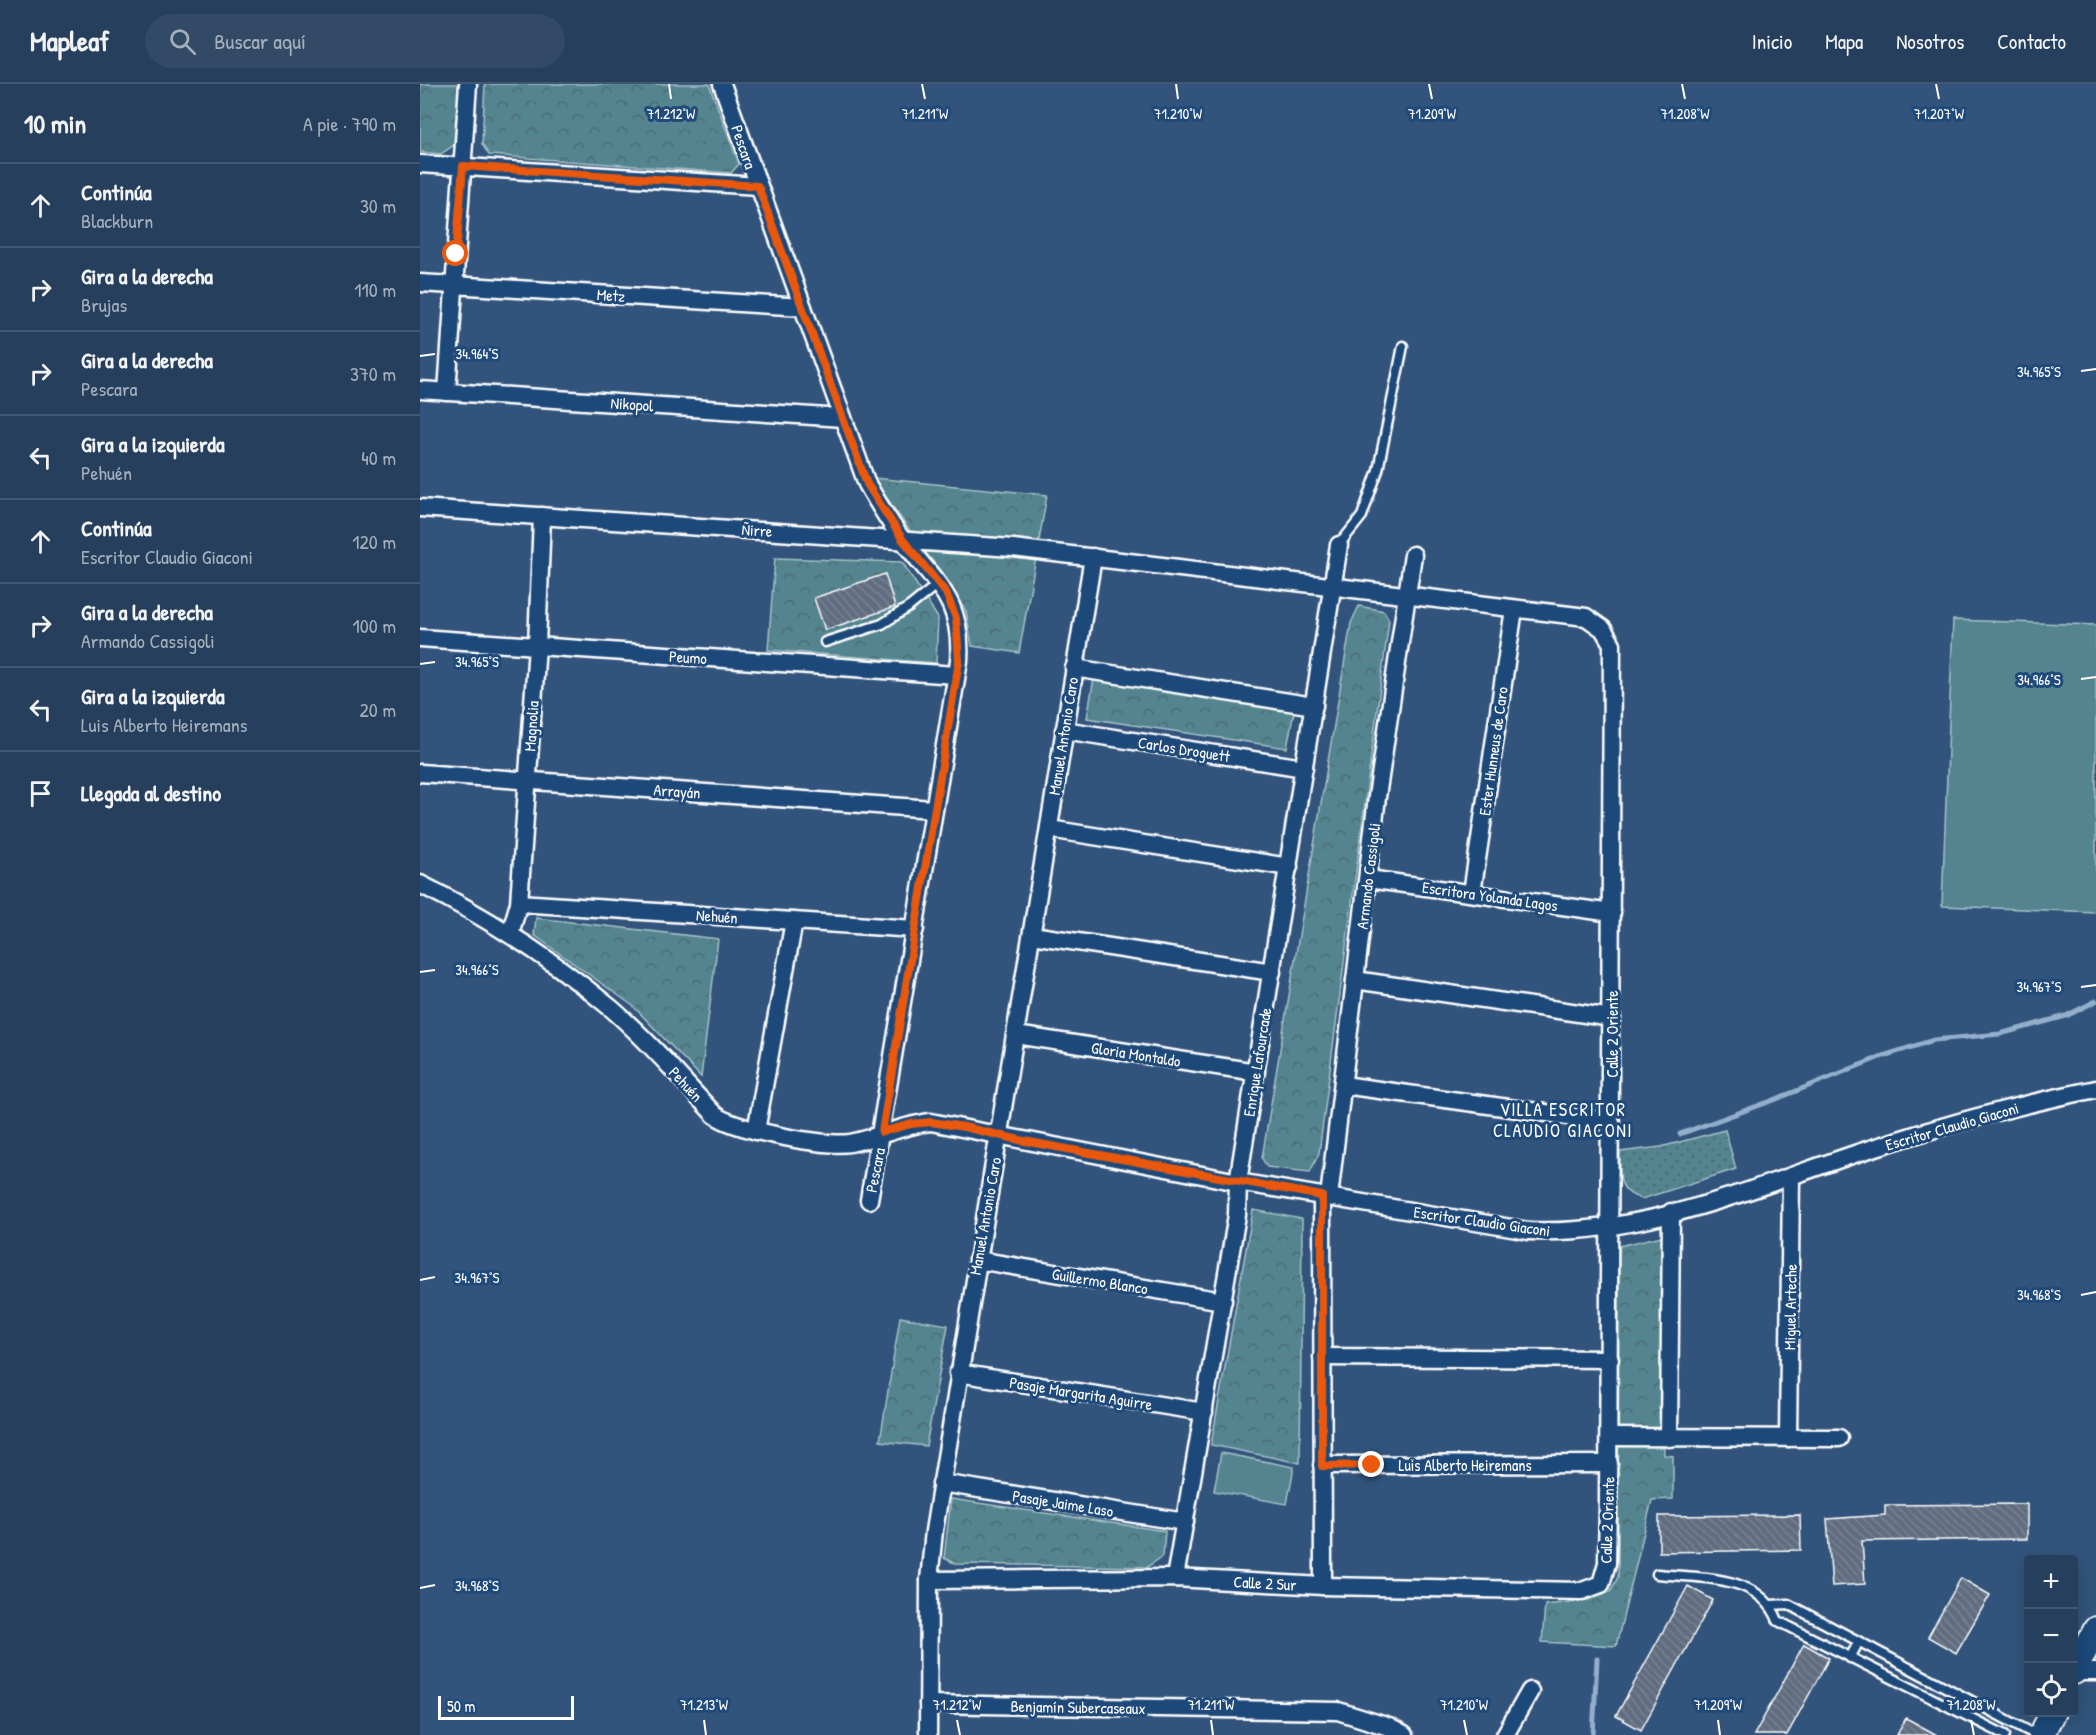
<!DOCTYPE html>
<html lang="es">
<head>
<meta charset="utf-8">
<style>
	:root { --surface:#263f5d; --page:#324a66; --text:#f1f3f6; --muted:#a4afbc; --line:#425872 }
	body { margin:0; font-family:"Patrick Hand",sans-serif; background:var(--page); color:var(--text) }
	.controls { position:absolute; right:18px; bottom:18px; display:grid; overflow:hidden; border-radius:6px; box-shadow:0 3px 15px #0003 }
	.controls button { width:54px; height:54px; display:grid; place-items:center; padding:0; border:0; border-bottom:2px solid var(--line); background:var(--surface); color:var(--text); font:30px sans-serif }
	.scale { position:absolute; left:18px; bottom:15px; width:136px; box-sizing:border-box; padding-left:6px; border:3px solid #fff; border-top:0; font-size:16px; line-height:21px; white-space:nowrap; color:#fff; -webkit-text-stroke:4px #1f4a7a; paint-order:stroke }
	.stop { position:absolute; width:18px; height:18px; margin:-14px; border:4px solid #ea580c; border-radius:50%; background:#fff }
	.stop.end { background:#ea580c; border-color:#fff; box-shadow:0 2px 6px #0008 }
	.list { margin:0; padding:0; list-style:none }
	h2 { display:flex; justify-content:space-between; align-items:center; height:78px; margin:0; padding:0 24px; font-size:26px }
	h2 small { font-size:20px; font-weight:400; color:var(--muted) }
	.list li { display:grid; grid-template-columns:39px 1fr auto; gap:18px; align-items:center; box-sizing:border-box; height:84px; padding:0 24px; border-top:2px solid var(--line) }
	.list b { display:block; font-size:22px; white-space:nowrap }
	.list p { margin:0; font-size:20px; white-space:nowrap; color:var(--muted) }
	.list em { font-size:20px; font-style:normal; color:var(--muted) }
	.icon { flex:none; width:33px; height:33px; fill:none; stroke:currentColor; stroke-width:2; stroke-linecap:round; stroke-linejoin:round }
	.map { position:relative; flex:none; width:1676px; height:1651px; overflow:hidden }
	header { display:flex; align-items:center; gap:36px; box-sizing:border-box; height:84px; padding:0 30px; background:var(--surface); border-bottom:2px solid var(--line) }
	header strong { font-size:28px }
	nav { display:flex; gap:33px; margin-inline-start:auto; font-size:21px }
	.search { width:420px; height:54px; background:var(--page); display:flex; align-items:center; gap:15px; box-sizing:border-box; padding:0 21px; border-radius:33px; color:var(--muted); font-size:22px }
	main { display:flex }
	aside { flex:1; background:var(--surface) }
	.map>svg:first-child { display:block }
</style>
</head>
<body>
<header>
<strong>Mapleaf</strong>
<div class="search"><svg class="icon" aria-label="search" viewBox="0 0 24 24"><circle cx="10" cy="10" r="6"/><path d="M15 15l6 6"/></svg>Buscar aquí</div>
<nav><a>Inicio</a><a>Mapa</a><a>Nosotros</a><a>Contacto</a></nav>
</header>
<main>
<aside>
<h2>10 min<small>A pie · 790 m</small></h2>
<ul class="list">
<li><svg class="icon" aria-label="ahead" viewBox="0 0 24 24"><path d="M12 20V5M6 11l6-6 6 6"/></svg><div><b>Continúa</b><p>Blackburn</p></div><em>30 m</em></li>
<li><svg class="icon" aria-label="right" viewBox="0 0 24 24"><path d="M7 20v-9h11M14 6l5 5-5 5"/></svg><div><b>Gira a la derecha</b><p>Brujas</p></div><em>110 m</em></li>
<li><svg class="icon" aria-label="right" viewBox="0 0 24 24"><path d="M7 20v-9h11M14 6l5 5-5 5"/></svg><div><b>Gira a la derecha</b><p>Pescara</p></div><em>370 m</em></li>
<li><svg class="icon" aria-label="left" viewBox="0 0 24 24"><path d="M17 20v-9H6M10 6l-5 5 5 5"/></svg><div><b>Gira a la izquierda</b><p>Pehuén</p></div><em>40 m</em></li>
<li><svg class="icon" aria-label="ahead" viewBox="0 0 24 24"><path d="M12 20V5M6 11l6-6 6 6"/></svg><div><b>Continúa</b><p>Escritor Claudio Giaconi</p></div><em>120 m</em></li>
<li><svg class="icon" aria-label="right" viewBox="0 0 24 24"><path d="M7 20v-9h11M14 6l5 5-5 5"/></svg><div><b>Gira a la derecha</b><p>Armando Cassigoli</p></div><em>100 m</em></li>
<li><svg class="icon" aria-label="left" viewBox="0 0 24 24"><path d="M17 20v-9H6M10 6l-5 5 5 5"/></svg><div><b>Gira a la izquierda</b><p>Luis Alberto Heiremans</p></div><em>20 m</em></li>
<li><svg class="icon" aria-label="arrive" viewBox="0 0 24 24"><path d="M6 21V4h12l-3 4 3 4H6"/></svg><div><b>Llegada al destino</b></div></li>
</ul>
</aside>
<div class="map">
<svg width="1676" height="1651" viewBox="0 0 1676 1651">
	<defs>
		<pattern id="grass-dots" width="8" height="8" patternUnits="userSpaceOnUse" patternTransform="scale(1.5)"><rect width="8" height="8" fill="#52848f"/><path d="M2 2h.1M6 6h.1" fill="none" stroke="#4f6b71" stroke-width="1.8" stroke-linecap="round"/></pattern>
		<pattern id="park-crowns" width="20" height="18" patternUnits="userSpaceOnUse" patternTransform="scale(1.5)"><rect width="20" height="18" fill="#52848f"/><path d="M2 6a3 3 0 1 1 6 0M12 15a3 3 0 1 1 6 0" fill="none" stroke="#4f6b71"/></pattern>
		<pattern id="building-back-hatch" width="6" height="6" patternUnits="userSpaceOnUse" patternTransform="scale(1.5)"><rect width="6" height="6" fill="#606d80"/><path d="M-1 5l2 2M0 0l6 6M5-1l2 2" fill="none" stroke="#788393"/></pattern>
	</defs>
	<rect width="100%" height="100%" fill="#32547c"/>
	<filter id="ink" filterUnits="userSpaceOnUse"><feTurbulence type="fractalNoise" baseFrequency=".0167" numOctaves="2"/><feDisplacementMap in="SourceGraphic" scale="12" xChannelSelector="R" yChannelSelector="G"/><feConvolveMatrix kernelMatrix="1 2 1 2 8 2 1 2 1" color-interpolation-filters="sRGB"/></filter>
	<g filter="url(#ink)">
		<path fill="url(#grass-dots)" stroke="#a8c2c7" stroke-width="1.5" d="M1305,1046l11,39 -94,30c-27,-8 -21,-23 -22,-47l41,-5z"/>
		<g fill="url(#park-crowns)" stroke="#a8c2c7" stroke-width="1.5">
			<polygon points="0,0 40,0 34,61 21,70 0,68"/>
			<polygon points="65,0 289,0 319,80 311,89 69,71 62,60"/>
			<polygon points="453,394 627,411 599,569 552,562 546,527"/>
			<polygon points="355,474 482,478 518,534 516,579 348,566"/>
			<polygon points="939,522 964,527 969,536 899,1069 890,1088 847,1083 842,1074 931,539"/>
			<polygon points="674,594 874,627 867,664 667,634"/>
			<polygon points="116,834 298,855 281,993 213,922 114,851"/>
			<polygon points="833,1126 882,1135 880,1379 791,1361"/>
			<polygon points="1242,1152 1244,1371 1253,1372 1253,1415 1232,1416 1196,1562 1122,1558 1125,1521 1168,1516 1190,1508 1198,1493 1199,1162"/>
			<polygon points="480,1233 528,1241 506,1362 460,1357"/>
			<polygon points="531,1415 745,1447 743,1472 727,1483 536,1480 524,1474"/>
		</g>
		<g fill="#52848f" stroke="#a8c2c7" stroke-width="1.5">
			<polygon points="1533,536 1676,541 1676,828 1522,822"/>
			<polygon points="801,1369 874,1383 867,1420 794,1407"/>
		</g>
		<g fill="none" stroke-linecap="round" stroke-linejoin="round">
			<g stroke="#94afcb" stroke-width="5">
				<polyline points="1260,1050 1354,1016 1460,973 1514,956 1580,950 1646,932 1676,917"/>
				<polyline points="1173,1651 1177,1575"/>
			</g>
		</g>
		<g fill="url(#building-back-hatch)" stroke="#fff" stroke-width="1.5">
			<polygon points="465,490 475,523 405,546 394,514"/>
			<polygon points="1607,1420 1607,1455 1442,1457 1445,1500 1412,1502 1407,1435 1465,1431 1465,1421"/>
			<polygon points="1380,1431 1381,1466 1239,1468 1239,1432"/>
			<polygon points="1541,1494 1570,1511 1536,1569 1508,1553"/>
			<polygon points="1268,1502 1293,1516 1221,1646 1196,1632"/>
			<polygon points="1384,1560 1409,1574 1367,1651 1334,1651"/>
			<polygon points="1486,1634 1517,1651 1477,1651"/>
		</g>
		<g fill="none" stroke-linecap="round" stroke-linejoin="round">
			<g stroke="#fff" stroke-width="13">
				<g id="lane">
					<polyline points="919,461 942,432 958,386 983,262"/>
					<polyline points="405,558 462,540 489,523 519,499"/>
					<path d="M1237,1490c42,4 104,0 121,47l227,114"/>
					<polyline points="1352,1521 1368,1520 1616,1651"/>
					<polyline points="1430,1574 1438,1559"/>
				</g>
			</g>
			<g stroke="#fff" stroke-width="21">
				<g id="street">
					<path d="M302,0l145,400c11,19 22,38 35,55 33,45 61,59 57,122l-90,539"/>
					<polyline points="0,80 338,102"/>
					<polyline points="0,199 383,223"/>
					<polyline points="0,306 423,334"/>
					<polyline points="27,308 48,0"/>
					<polyline points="0,424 593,464 1166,533 1183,545 1192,560 1188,1417 1187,1479 1181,1500 1162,1507 903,1502 755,1494 509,1496"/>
					<polyline points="0,554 536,591"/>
					<polyline points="654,584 894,622"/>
					<polyline points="644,646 884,684"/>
					<polyline points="0,689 513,725"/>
					<polyline points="629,745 869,783"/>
					<polyline points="948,795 1192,829"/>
					<path d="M0,800c69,34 133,76 192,125 37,32 69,70 103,106 19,15 110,32 135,28 28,-5 52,-18 81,-21l307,60 291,49c120,5 235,-48 347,-84 72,-23 146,-43 220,-58"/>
					<polyline points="1052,809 1094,525"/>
					<polyline points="99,819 495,845"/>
					<polyline points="90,850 99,819 117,562 122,432"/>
					<polyline points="612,851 852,888"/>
					<polyline points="935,896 1192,934"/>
					<polyline points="596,951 836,988"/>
					<polyline points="923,1001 1191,1038"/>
					<polyline points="336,1047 374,837"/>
					<polyline points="902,1112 903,1502"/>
					<polyline points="909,1113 957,713 993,471"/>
					<polyline points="557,1176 803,1217"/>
					<polyline points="902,1273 1190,1275"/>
					<polyline points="538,1289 784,1328"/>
					<polyline points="1189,1353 1419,1354"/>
					<polyline points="1249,1354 1251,1128"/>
					<polyline points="1368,1354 1371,1093"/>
					<polyline points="902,1381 1189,1380"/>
					<polyline points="521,1399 765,1438"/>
					<polyline points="755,1494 817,1131 818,1098 919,461"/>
					<polyline points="1654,1588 1676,1588"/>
					<polyline points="508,1620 918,1627 969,1643 984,1651"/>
					<polyline points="508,1651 509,1496 514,1447 673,473"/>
					<polyline points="1085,1651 1110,1607"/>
				</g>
			</g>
			<g stroke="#fff" stroke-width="28">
				<g id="secondary">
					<polyline points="1654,1588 1676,1545"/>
					<polyline points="1621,1651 1633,1628"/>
				</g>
			</g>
			<use href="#lane" stroke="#1f4a7a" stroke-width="8"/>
			<use href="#street" stroke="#1f4a7a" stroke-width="16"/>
			<use href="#secondary" stroke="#1f4a7a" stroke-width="24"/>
		</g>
	</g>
	<g fill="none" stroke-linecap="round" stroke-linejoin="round" filter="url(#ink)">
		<polyline stroke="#ea580c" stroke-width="8" points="36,170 43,82 338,102 447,400 483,456 526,509 536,534 539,577 462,1048 491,1040 511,1038 544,1043 604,1057 902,1112 902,1382 952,1381"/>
	</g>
	<path fill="none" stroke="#fff" stroke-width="2" d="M249,0l2,15M502,0l3,15M756,0l2,15M1009,0l3,15M1262,0l3,15M1516,0l3,15M0,272l15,-2M1661,287l15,-2M0,580l15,-2M1661,595l15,-2M0,888l15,-2M1661,903l15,-2M0,1196l15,-3M1661,1211l15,-3M0,1504l15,-3M284,1636l2,15M537,1636l3,15M791,1636l2,15M1044,1636l3,15M1298,1636l2,15M1551,1636l3,15"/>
	<g text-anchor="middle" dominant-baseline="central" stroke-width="6" stroke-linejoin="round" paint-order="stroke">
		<g font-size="16" fill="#fff" stroke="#1f4a7a">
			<text transform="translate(324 63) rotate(71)">Pescara</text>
			<text transform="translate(191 211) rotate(4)">Metz</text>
			<text transform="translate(212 320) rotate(4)">Nikopol</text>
			<text transform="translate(337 446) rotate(4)">Ñirre</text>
			<text transform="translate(268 573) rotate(4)">Peumo</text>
			<text transform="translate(111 642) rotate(-86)">Magnolia</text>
			<text transform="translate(643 652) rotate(-81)">Manuel Antonio Caro</text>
			<text transform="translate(764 665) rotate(9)">Carlos Droguett</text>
			<text transform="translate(1073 667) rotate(-82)">Ester Hunneus de Caro</text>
			<text transform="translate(257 707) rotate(4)">Arrayán</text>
			<text transform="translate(948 792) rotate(-83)">Armando Cassigoli</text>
			<text transform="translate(1070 812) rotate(8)">Escritora Yolanda Lagos</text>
			<text transform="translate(297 832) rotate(4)">Nehuén</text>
			<text transform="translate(1192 950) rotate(-90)">Calle 2 Oriente</text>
			<text transform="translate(716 970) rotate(9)">Gloria Montaldo</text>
			<text transform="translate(837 978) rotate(-81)">Enrique Lafourcade</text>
			<text transform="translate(266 1000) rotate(47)">Pehuén</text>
			<text transform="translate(1532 1042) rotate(-16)">Escritor Claudio Giaconi</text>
			<text transform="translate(455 1086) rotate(-79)">Pescara</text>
			<text transform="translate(565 1132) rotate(-80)">Manuel Antonio Caro</text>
			<text transform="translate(1062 1137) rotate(8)">Escritor Claudio Giaconi</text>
			<text transform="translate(680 1197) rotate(9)">Guillermo Blanco</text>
			<text transform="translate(1370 1223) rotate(-89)">Miguel Arteche</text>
			<text transform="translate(661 1309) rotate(9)">Pasaje Margarita Aguirre</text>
			<text x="1045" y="1381">Luis Alberto Heiremans</text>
			<text transform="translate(643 1419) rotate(9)">Pasaje Jaime Laso</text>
			<text transform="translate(1187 1436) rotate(-88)">Calle 2 Oriente</text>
			<text transform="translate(845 1499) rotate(3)">Calle 2 Sur</text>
			<text transform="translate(658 1623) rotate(1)">Benjamín Subercaseaux</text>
		</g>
		<g font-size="18" letter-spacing="1.5" fill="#fff" stroke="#1f4a7a">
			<text x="1143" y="1025">VILLA ESCRITOR<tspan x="1143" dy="21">CLAUDIO GIACONI</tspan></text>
		</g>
	</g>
	<g font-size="15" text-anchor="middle" fill="#fff" stroke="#1f4a7a" stroke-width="6" stroke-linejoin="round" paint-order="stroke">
		<text x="251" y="35">71.212°W</text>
		<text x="505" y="35">71.211°W</text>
		<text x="758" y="35">71.210°W</text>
		<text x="1012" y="35">71.209°W</text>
		<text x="1265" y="35">71.208°W</text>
		<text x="1519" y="35">71.207°W</text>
		<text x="57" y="275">34.964°S</text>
		<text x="1619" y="293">34.965°S</text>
		<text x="57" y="583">34.965°S</text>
		<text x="1619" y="601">34.966°S</text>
		<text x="57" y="891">34.966°S</text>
		<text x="1619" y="908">34.967°S</text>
		<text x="57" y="1199">34.967°S</text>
		<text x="1619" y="1216">34.968°S</text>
		<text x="57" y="1507">34.968°S</text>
		<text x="284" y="1626">71.213°W</text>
		<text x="537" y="1626">71.212°W</text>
		<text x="791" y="1626">71.211°W</text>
		<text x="1044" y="1626">71.210°W</text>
		<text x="1298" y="1626">71.209°W</text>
		<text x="1551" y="1626">71.208°W</text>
	</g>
</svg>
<div class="controls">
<button>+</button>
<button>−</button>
<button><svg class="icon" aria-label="locate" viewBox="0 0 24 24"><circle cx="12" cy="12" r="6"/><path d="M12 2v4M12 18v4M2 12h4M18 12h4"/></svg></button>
</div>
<div class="scale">50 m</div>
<div class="stop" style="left:36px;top:170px"></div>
<div class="stop end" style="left:952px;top:1381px"></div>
</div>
</main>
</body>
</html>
